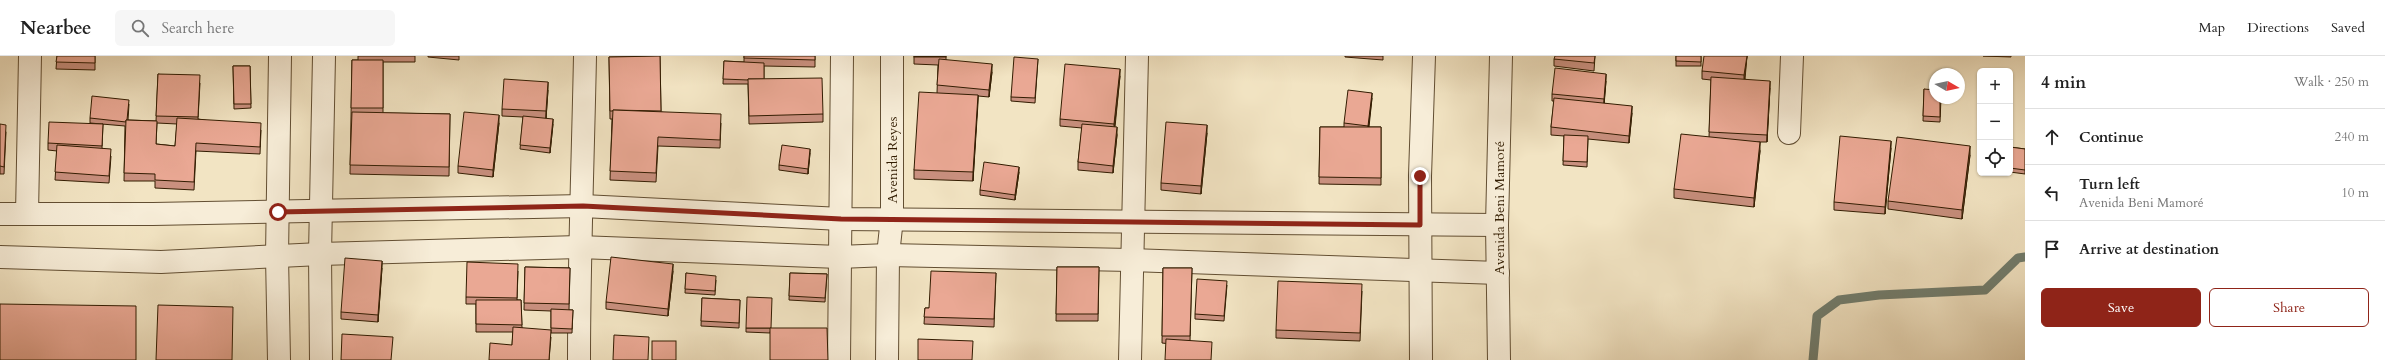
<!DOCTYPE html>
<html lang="en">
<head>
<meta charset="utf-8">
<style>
	:root { --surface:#fff; --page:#f6f6f6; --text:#222; --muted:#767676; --line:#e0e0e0; --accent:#8f2418 }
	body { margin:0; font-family:Cardo,serif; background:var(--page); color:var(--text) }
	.controls { position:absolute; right:12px; top:12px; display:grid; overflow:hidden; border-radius:6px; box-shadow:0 1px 3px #0004 }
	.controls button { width:36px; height:36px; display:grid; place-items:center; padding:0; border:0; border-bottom:1px solid var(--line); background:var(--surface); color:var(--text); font:20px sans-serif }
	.compass { position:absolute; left:1929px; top:12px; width:36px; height:36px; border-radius:50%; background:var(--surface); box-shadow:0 1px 3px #0004; rotate:99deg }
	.stop { position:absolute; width:12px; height:12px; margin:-9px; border:3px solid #8f2418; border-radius:50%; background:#fff }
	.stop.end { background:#8f2418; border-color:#fff; box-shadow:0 1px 4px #0008 }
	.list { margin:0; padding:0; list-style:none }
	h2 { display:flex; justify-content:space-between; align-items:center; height:52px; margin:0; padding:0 16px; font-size:17px }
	h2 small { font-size:13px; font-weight:400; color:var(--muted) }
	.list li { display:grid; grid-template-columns:26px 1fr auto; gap:12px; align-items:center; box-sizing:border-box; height:56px; padding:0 16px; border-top:1px solid var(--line) }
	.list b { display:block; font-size:15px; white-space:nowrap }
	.list p { margin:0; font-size:13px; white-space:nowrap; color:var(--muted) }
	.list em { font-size:13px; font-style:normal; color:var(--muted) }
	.actions { display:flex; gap:8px; padding:12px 16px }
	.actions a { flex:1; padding:9px 0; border:1px solid var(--accent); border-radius:6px; text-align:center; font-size:14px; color:var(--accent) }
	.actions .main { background:var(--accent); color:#fff }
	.icon { flex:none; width:22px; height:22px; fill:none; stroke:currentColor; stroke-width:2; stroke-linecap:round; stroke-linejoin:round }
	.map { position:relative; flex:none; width:2025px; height:304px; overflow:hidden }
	header { display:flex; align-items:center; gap:24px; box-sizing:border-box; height:56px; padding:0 20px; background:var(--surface); border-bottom:1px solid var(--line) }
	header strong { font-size:19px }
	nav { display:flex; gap:22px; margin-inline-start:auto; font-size:14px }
	.search { width:280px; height:36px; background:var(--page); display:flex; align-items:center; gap:10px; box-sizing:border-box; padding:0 14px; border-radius:6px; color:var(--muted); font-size:15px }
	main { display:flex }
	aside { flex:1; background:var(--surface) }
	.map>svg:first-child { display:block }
</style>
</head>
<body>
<header>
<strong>Nearbee</strong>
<div class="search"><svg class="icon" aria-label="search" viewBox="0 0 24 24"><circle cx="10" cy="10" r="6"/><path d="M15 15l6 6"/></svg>Search here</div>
<nav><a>Map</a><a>Directions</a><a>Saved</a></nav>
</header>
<main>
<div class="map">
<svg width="2025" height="304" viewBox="0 0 2025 304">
	<rect width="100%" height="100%" fill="#f2e4c3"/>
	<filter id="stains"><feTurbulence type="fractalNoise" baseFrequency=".005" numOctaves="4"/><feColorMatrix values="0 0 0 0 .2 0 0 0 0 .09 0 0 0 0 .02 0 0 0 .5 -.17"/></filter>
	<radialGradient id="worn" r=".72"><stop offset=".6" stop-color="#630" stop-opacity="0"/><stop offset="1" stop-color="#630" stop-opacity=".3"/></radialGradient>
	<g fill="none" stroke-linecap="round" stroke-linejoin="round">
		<polyline stroke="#717d6e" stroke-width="9" points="1813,304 1817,260 1839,244 1879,239 1985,234 2018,202 2025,201"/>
		<g stroke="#624e32" stroke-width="24">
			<g id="minor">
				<polyline points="1789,77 1792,0"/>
				<polyline points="0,158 153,158 583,150 841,163 1497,169"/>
				<polyline points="27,158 30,0"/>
				<polyline points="0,201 161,206 320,198 579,191 839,201 888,199 1131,204 1498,217"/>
				<polyline points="279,304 277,200 280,0"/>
				<polyline points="321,304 320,198 324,0"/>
				<path d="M579,304c0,-101 4,-203 6,-304"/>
				<polyline points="839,304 842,0"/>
				<polyline points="887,304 888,199 892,162 892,0"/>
				<polyline points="1130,304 1137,0"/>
				<polyline points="1421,304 1420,120 1424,0"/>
				<polyline points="1499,304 1497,169 1501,0"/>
			</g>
		</g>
		<use href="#minor" stroke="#f7edd8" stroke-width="22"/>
	</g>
	<g fill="#c9907f" stroke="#321c01" fill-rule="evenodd">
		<polygon points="57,0 95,0 95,14 56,13"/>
		<polygon points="358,0 415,0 415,6 383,6 383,57 450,58 449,120 350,118 352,4 358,4"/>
		<polygon points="428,0 459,0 459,4 428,1"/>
		<polygon points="660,0 661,56 721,67 720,92 658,90 656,126 610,124 612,63 610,63 609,1"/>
		<polygon points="744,0 815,0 815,11 764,10 764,23 823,58 823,66 749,68 748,28 723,28 724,5 744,6"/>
		<polygon points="914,0 946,0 946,4 992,16 989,41 978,40 973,125 914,123 914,114 937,37 938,9 914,8"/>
		<polygon points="1345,0 1383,0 1383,4 1345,1"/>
		<polygon points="1595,0 1594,15 1554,10 1554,3"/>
		<rect x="1676" y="0" width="25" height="10"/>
		<polygon points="1747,0 1745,23 1770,32 1767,86 1757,86 1760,95 1754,151 1674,142 1674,133 1709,81 1711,24 1702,23 1702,15"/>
		<polygon points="1983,0 2011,0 2011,1"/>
		<polygon points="1038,3 1035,47 1011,45 1011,41"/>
		<polygon points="233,10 250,10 251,52 234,53"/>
		<path d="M158,18l42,9 -2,36 63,11 -1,24 -64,-3 -2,39 -39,-2v-7h-31l1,-55 -35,-3v-5l39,-14 -1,16 28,1zM157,67l20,1 -2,22 -19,-2z"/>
		<polygon points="1120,20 1115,71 1117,79 1113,117 1078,114 1078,106 1082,72 1060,70 1060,63"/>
		<polygon points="1606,25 1604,47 1632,57 1629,87 1588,83 1587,111 1563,109 1564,80 1551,79 1551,71 1554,45 1552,45 1552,38"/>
		<polygon points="1924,33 1941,42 1940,66 1923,65"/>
		<polygon points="548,34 546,62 553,68 550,97 520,93 523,61 502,60 502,53"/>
		<polygon points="1372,42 1369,71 1381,71 1381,129 1319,128 1320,71 1344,71 1344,67"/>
		<polygon points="499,67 493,121 458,117 458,110"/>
		<polygon points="0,68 6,76 4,118 0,118"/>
		<polygon points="103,68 102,92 111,100 109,127 55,124 57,95 48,94 48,87"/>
		<polygon points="1207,77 1201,138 1161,134 1161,127"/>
		<polygon points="2010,91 2025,93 2025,118 2010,116"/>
		<polygon points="1891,92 1885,158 1834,154 1834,146"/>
		<polygon points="810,97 808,118 779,114 779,109"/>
		<polygon points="1970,99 1962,163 1888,153 1888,145"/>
		<polygon points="1019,116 1015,144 980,139 980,134"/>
		<polygon points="525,211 570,212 569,254 573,254 572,277 551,277 551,255 524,254"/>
		<polygon points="1057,211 1099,211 1098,265 1056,265"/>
		<polygon points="382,212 378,266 341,263 341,256"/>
		<polygon points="1163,212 1192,212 1190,285 1212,293 1162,287"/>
		<polygon points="518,215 517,244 521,244 522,272 551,281 549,304 489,304 512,289 513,276 476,276 476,248 466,248 466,241"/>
		<polygon points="673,215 668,260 606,253 606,246"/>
		<polygon points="686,217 716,224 715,239 685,237"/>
		<polygon points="790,217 827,218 825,246 789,244"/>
		<polygon points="996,217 994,271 924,268 925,252 929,252"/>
		<polygon points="1227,229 1224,265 1195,263 1195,258"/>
		<polygon points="1362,235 1360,285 1276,282 1276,274"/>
		<polygon points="702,242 740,244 739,272 701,270"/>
		<polygon points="746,272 771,272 770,277 746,276"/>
	</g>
	<g fill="#a47668" stroke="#321c01">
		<polygon points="1747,0 1744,27 1744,19"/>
		<polygon points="992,8 992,16 989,41 989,34"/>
		<polygon points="1120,13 1120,20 1114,75 1114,68"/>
		<polygon points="1606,18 1606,25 1604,50 1604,43"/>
		<polygon points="1770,25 1770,32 1767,86 1767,79"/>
		<polygon points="548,26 548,34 546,63 546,55"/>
		<polygon points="1372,37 1372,42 1368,74 1368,70"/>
		<polygon points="978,39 978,47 973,125 973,116"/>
		<polygon points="1632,50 1632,57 1629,87 1629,80"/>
		<polygon points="499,59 499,67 493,121 493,114"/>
		<polygon points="553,63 553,68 550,97 550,92"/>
		<polygon points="1207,69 1207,77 1201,138 1201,130"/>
		<polygon points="1117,71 1117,79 1113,117 1113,110"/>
		<polygon points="1891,85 1891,92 1885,158 1885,151"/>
		<polygon points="1760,86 1760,95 1754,151 1754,142"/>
		<polygon points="1970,90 1970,99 1962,163 1962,154"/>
		<polygon points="810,93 810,97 808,118 808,113"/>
		<polygon points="1019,111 1019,116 1015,144 1015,139"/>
		<polygon points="382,205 382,212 378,266 378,259"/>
		<polygon points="673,208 673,215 668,260 668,253"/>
	</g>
	<g fill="#eaa894" stroke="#321c01">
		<polygon points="57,0 95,0 95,7 56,6"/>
		<polygon points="660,0 661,55 613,54 613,55 610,55 609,1"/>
		<polygon points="744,0 815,0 815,4 744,2"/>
		<rect x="914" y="0" width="32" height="1"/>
		<polygon points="1555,0 1595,0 1594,7 1554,3"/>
		<polygon points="1676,0 1701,0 1701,6 1676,5"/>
		<polygon points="1704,0 1747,0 1744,19 1702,15"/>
		<polygon points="1014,1 1038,3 1035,42 1011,41"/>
		<polygon points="939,3 992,8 989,34 937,29"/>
		<polygon points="352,4 383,4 383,52 351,52"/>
		<polygon points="724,5 764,7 764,23 748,23 748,24 723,23"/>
		<polygon points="1065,8 1120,13 1114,68 1060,63"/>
		<polygon points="233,10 250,10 251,48 234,48"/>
		<polygon points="1555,12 1606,18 1604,43 1552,38"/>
		<polygon points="158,18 200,19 198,61 156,60"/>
		<polygon points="1711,21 1770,25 1767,79 1709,76"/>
		<polygon points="822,22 823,58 749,60 748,23"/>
		<polygon points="504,23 548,26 546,55 502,53"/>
		<polygon points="1924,33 1935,34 1935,42 1940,42 1940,61 1923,60"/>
		<polygon points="1348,34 1372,37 1368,70 1344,67"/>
		<polygon points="919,36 978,39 973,116 914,114"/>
		<polygon points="92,40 129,44 127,64 126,64 126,66 90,62"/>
		<polygon points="1554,42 1632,50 1629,80 1551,71"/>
		<polygon points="613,54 721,58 720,84 658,81 656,117 610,115"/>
		<polygon points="352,56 450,58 449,111 350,109"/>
		<polygon points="464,56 499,59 493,114 458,110"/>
		<polygon points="523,60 553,63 550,92 520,89"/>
		<polygon points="177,62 261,67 260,91 196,87 194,126 155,124 155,118 124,117 126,64 157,65 156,88 175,90"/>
		<polygon points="49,66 103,68 102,90 48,87"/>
		<polygon points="1166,66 1207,69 1201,130 1161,127"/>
		<polygon points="0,68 6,69 4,111 0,110"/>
		<polygon points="1082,68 1117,71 1113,110 1078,106"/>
		<polygon points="1320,71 1381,71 1381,122 1319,121"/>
		<polygon points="1681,78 1760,86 1754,142 1674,133"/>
		<polygon points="1564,79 1588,80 1587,106 1563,105"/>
		<polygon points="1840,80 1891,85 1885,151 1834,146"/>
		<polygon points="1897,81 1970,90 1962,154 1888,145"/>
		<polygon points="57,89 111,93 109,120 55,116"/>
		<polygon points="782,89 810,93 808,113 779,109"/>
		<polygon points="2010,91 2025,93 2025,114 2010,112"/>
		<polygon points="984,106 1019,111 1015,139 980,134"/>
		<polygon points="611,201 673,208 668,253 606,246"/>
		<polygon points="345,202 382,205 378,259 341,256"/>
		<polygon points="467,206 518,208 517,242 466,241"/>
		<polygon points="525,211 570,212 569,248 524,247"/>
		<polygon points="1057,211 1099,211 1098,258 1056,258"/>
		<polygon points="1163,212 1192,212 1190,280 1162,280"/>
		<polygon points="931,215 996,217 994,263 924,261 925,252 929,252"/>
		<polygon points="686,217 716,220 715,235 685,233"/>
		<polygon points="790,217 827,218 825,242 789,240"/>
		<polygon points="1197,223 1227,225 1224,260 1195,258"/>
		<polygon points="1278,225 1362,228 1360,277 1276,274"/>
		<polygon points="747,241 772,242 771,272 746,272"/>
		<polygon points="702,242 740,244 739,267 701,265"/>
		<polygon points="476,244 521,244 522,269 476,268"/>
		<polygon points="0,248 136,250 136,304 0,304"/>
		<polygon points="158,249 233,251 232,304 156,304"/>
		<polygon points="551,253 573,254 572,273 551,272"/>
		<polygon points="513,271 551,274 549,304 489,304 490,287 512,289"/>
		<polygon points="770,272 827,272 828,304 770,304"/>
		<polygon points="342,278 393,281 391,304 341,304"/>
		<polygon points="614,279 649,281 648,304 613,304"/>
		<polygon points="918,283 973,285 972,304 918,304"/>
		<polygon points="1166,283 1212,286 1211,304 1165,304"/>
		<rect x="652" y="285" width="24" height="19"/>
	</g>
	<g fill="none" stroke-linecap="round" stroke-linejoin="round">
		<polyline stroke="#8f2418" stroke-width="5" points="278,156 583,150 841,163 1420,169 1420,120"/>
	</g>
	<g text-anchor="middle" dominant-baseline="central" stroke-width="3" stroke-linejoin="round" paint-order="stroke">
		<g font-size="14" fill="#321c01" stroke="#f7edd8">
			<text transform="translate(892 104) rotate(-90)">Avenida Reyes</text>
			<text transform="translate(1499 152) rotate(-90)">Avenida Beni Mamoré</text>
		</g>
	</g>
	<rect width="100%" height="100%" filter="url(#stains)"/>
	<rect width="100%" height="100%" fill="url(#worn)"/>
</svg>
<div class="controls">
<button>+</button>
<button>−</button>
<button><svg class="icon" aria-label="locate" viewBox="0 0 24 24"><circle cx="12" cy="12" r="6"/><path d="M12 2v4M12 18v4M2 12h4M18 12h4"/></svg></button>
</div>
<svg class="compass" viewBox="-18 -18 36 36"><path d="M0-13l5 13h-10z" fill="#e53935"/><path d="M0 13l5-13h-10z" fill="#767676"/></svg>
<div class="stop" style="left:278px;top:156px"></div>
<div class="stop end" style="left:1420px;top:120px"></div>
</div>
<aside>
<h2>4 min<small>Walk · 250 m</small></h2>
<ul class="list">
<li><svg class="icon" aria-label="ahead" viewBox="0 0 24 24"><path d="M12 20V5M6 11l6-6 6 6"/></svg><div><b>Continue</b></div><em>240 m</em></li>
<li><svg class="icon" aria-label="left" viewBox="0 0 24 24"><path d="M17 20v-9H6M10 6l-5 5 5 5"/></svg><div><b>Turn left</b><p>Avenida Beni Mamoré</p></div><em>10 m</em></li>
<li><svg class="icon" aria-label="arrive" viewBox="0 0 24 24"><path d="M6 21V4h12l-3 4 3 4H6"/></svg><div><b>Arrive at destination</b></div></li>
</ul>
<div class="actions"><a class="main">Save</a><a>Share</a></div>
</aside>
</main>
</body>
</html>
